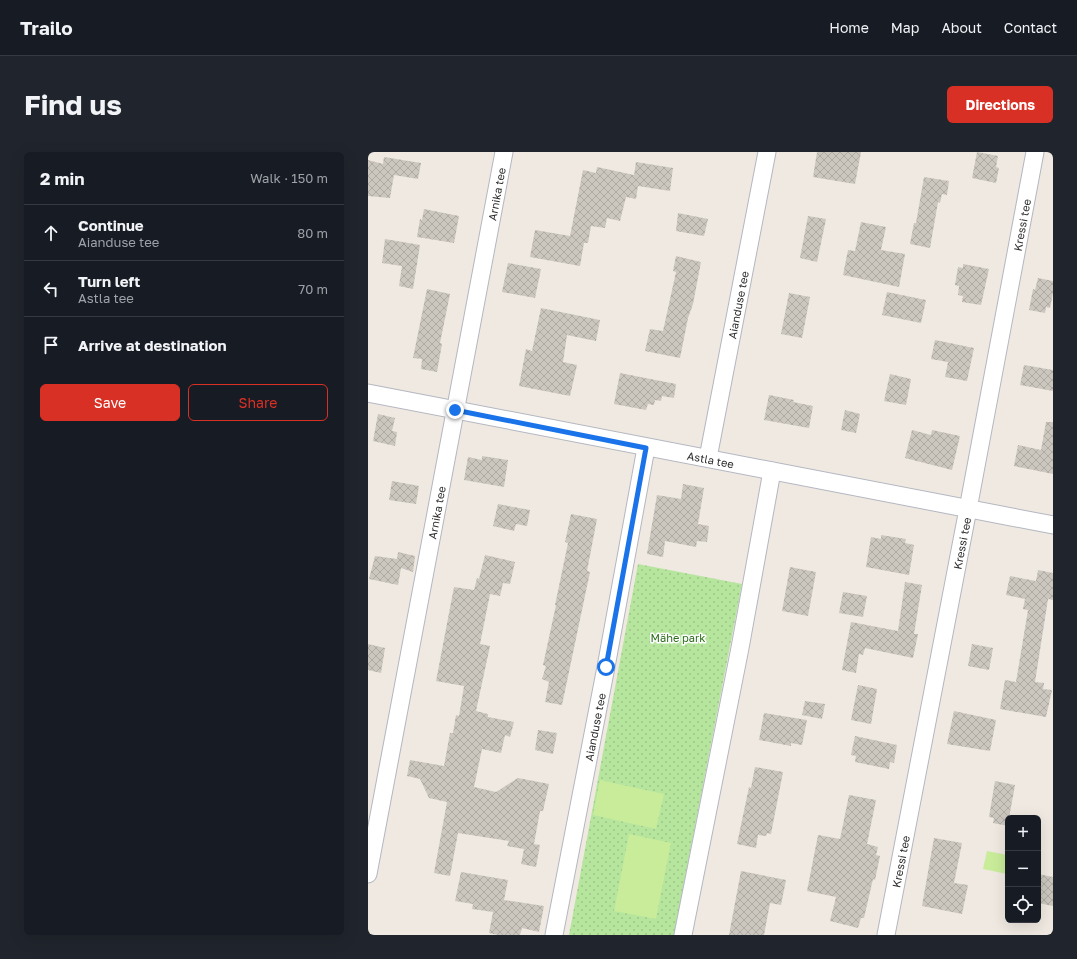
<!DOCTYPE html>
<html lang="en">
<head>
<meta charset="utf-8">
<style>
	:root { --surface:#171b24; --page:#20242c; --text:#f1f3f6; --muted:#9ea1a6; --line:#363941; --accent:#d93025 }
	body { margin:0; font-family:"Golos Text",sans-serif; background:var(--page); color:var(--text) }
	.controls { position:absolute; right:12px; bottom:12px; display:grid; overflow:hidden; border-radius:6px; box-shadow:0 4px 16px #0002 }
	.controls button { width:36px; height:36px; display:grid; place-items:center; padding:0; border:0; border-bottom:1px solid var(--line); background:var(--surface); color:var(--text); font:20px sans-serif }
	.stop { position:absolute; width:12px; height:12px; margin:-9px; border:3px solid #1a73e8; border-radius:50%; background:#fff }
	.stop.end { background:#1a73e8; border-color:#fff; box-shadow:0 1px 4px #0008 }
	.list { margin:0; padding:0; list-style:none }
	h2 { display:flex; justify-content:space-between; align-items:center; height:52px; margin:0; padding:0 16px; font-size:17px }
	h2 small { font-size:13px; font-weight:400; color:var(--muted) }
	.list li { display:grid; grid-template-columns:26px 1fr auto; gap:12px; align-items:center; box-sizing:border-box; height:56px; padding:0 16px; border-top:1px solid var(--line) }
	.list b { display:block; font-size:15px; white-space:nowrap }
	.list p { margin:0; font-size:13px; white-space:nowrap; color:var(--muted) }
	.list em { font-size:13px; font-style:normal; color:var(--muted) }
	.actions { display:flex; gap:8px; padding:12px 16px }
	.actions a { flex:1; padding:9px 0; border:1px solid var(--accent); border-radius:6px; text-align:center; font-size:14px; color:var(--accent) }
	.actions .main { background:var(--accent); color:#fff }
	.icon { flex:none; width:22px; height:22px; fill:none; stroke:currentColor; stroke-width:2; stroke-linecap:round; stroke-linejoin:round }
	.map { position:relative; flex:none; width:685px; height:783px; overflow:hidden; border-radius:6px }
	header { display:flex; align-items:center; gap:24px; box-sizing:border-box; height:56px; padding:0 20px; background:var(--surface); border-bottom:1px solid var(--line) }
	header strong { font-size:19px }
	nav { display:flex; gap:22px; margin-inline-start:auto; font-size:14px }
	.intro { display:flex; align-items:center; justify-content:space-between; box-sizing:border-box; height:96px; padding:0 24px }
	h1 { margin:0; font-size:28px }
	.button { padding:10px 18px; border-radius:6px; background:var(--accent); color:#fff; font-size:14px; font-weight:700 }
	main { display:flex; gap:24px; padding:0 24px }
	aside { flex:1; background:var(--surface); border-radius:6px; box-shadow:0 4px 16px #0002 }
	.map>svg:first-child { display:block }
</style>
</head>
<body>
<header>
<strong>Trailo</strong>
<nav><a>Home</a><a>Map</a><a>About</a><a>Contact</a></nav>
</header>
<div class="intro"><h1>Find us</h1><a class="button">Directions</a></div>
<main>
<aside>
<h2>2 min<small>Walk · 150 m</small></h2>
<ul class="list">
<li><svg class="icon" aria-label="ahead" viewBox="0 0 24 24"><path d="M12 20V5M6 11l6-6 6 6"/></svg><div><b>Continue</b><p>Aianduse tee</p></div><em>80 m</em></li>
<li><svg class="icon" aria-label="left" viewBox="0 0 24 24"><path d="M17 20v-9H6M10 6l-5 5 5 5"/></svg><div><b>Turn left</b><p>Astla tee</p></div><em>70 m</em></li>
<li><svg class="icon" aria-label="arrive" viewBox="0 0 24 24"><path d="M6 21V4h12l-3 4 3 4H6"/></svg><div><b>Arrive at destination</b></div></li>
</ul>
<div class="actions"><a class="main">Save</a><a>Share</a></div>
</aside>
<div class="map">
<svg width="685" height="783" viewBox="0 0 685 783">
	<defs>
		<pattern id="park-dots" width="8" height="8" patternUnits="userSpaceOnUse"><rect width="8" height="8" fill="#b6e59e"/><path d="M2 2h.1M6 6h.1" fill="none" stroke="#9dc588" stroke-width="1.8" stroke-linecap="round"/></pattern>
		<pattern id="building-cross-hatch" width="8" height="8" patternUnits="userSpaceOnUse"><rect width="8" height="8" fill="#cbc7bf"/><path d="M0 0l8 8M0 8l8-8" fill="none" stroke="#afaba4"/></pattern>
	</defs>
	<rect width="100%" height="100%" fill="#efe9e1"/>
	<polygon fill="url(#park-dots)" points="270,412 374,432 306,783 201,783"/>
	<g fill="#c9ec9a">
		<polygon points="232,628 296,642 288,677 225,663"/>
		<polygon points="261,682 303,691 288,767 246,759"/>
		<polygon points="619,699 640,703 639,722 615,717"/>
	</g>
	<g fill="url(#building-cross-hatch)">
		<polygon points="449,0 493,0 487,32 445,25"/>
		<polygon points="609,0 630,4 628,15 631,16 628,31 604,26"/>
		<polygon points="16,5 53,11 50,27 26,23 22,46 0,44 0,8 15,12"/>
		<polygon points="268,10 305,16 302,39 270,34 268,47 258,45 252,69 239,66 237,76 223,74 220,91 216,91 212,114 162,105 167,78 202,84 215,18 228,21 229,15 266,23"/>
		<polygon points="556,25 581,29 579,43 574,42 572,51 570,50 562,96 542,92 546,71 548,71"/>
		<polygon points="56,57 91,64 86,91 49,85 52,67 54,68"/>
		<polygon points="310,61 340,67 336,84 308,79"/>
		<polygon points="440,64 458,67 449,110 432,106"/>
		<polygon points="493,70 518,75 513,98 537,102 531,135 475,123 480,98 487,99"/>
		<polygon points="17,87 52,93 45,137 31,134 34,114 14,111"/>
		<polygon points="308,104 333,110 325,152 320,166 312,206 277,199 282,177 295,179 308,120 305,119"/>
		<polygon points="140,111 173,117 167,146 134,140"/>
		<polygon points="595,112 621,117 613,153 594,150 595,144 590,143 591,134 587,133 590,115 595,116"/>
		<polygon points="670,126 685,129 685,141 682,156 678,155 677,161 661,158 665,137 667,138"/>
		<polygon points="59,137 82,142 72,191 74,192 69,220 53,217 54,207 45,206"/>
		<polygon points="519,140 558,148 553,171 514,163"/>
		<polygon points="421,141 442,145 434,186 413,182"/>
		<polygon points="173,156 232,168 228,189 199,183 195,210 209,213 202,244 151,234 158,197 164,199"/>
		<polygon points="567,188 606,196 599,229 577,225 580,210 563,207"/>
		<polygon points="656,213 685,218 685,239 652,233"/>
		<polygon points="252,221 308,232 306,246 294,244 293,249 287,248 286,253 280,252 278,258 246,252"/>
		<polygon points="522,222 543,227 538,253 516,249"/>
		<polygon points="401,243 426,248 425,250 445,254 441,276 396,268"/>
		<polygon points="477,258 492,262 488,281 473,278"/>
		<polygon points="10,262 27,266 24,279 29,280 27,294 5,289"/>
		<polygon points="678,270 685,270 685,322 646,314 650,293 673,298"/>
		<polygon points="544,278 563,283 564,278 592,284 584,318 537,306"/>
		<polygon points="114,304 140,308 136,335 96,328 100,305 114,308"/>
		<polygon points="24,329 51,334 48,352 21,348"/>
		<polygon points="315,332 336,336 330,372 341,374 339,390 329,389 328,395 297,389 295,405 279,402 289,343 313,347"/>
		<polygon points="130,352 162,358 159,374 148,372 146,379 125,374"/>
		<polygon points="203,362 229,367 219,419 222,420 194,553 177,550 181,530 174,527 178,514 175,513 188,453 187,453 200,391 197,390"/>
		<polygon points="513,383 538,387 537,391 546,393 541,423 498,415 503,385 513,387"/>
		<polygon points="30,400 47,404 45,420 33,416 30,433 1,427 7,404 29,407"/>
		<polygon points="117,403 147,410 142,432 135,431 132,444 122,442 112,492 122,494 108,559 120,562 120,565 146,570 142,585 137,583 133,601 114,597 106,635 128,640 150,626 181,632 175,659 172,659 166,692 172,693 168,715 153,712 156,697 139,694 141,689 90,681 82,724 66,721 79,650 61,646 52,627 39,624 42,608 76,614 82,581 85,581 88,563 91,564 96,534 68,529 86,435 106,438 109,426 111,427"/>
		<polygon points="422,415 448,420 440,464 414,459"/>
		<polygon points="670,418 685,421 685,448 680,447 667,530 676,531 675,537 684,538 678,565 632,557 637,528 648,530 660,458 655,457 657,447 638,443 642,424 668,429"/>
		<polygon points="537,430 554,433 546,482 550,482 545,506 497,496 495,503 491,502 488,521 474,518 483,470 530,479"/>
		<polygon points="475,440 499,444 495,465 471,461"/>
		<polygon points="0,492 17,496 13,521 0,518"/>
		<polygon points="604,492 625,496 621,518 600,514"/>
		<polygon points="490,533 509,537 503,572 483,568"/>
		<polygon points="437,549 457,552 454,567 434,563"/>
		<polygon points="586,559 628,568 622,599 579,592"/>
		<polygon points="396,561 439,568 434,593 423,591 423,594 391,588"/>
		<polygon points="170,578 189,581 185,602 167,598"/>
		<polygon points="487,584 529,593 526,611 522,610 521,617 487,610 488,604 483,603"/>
		<polygon points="387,615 415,620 403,682 399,681 398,684 390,683 388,696 369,692 381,635 383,636"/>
		<polygon points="627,629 647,633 641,666 640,666 640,674 625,671 626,666 621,665"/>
		<polygon points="481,643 508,648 499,692 510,695 508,703 512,704 507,728 505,727 496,766 493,766 490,776 462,769 468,745 439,739 450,683 472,687"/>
		<polygon points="566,686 594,691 586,731 600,733 594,762 554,754"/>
		<polygon points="373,719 418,728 413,753 402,751 396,783 361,783"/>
		<polygon points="93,720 140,728 136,748 176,754 171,780 154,776 152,783 130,783 121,781 125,760 104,757 105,752 87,749"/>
		<polygon points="670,722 685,725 685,754 670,751"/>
	</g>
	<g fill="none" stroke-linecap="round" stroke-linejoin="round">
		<g stroke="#b4b7c1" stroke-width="19">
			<g id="street">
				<path id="s1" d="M0,241l685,132"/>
				<path id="s2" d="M340,306l59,-306"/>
				<path id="s3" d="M0,722l136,-722"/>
				<path id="s4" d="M186,783l52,-268 40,-219"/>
				<polyline points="315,783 372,496 404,319"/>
				<path id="s5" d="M518,783l82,-426 67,-357"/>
			</g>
		</g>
		<use href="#street" stroke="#fff" stroke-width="17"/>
	</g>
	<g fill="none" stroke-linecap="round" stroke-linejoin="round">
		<polyline stroke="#1a73e8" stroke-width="5" points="87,258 278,296 238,515"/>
	</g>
	<g text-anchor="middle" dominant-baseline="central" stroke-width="3" stroke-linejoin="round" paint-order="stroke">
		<g font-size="11" fill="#2e2e2e" stroke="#fff">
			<text stroke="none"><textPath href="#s3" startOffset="692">Arnika tee</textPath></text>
			<text stroke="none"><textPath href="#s5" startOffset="723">Kressi tee</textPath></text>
			<text stroke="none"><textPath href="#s2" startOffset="156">Aianduse tee</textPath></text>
			<text stroke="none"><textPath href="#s1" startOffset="349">Astla tee</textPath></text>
			<text stroke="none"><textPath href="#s3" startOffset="368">Arnika tee</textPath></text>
			<text stroke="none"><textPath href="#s5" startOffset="399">Kressi tee</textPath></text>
			<text stroke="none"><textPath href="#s4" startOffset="212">Aianduse tee</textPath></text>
			<text stroke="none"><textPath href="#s5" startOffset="75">Kressi tee</textPath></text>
		</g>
		<g font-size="11" fill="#2c6e1b" stroke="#fff">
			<text x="310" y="485">Mähe park</text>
		</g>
	</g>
</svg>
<div class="controls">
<button>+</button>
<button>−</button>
<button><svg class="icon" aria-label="locate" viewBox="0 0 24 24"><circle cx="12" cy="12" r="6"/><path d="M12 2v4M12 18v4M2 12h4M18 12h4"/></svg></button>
</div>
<div class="stop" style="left:238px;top:515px"></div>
<div class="stop end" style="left:87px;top:258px"></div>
</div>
</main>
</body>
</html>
